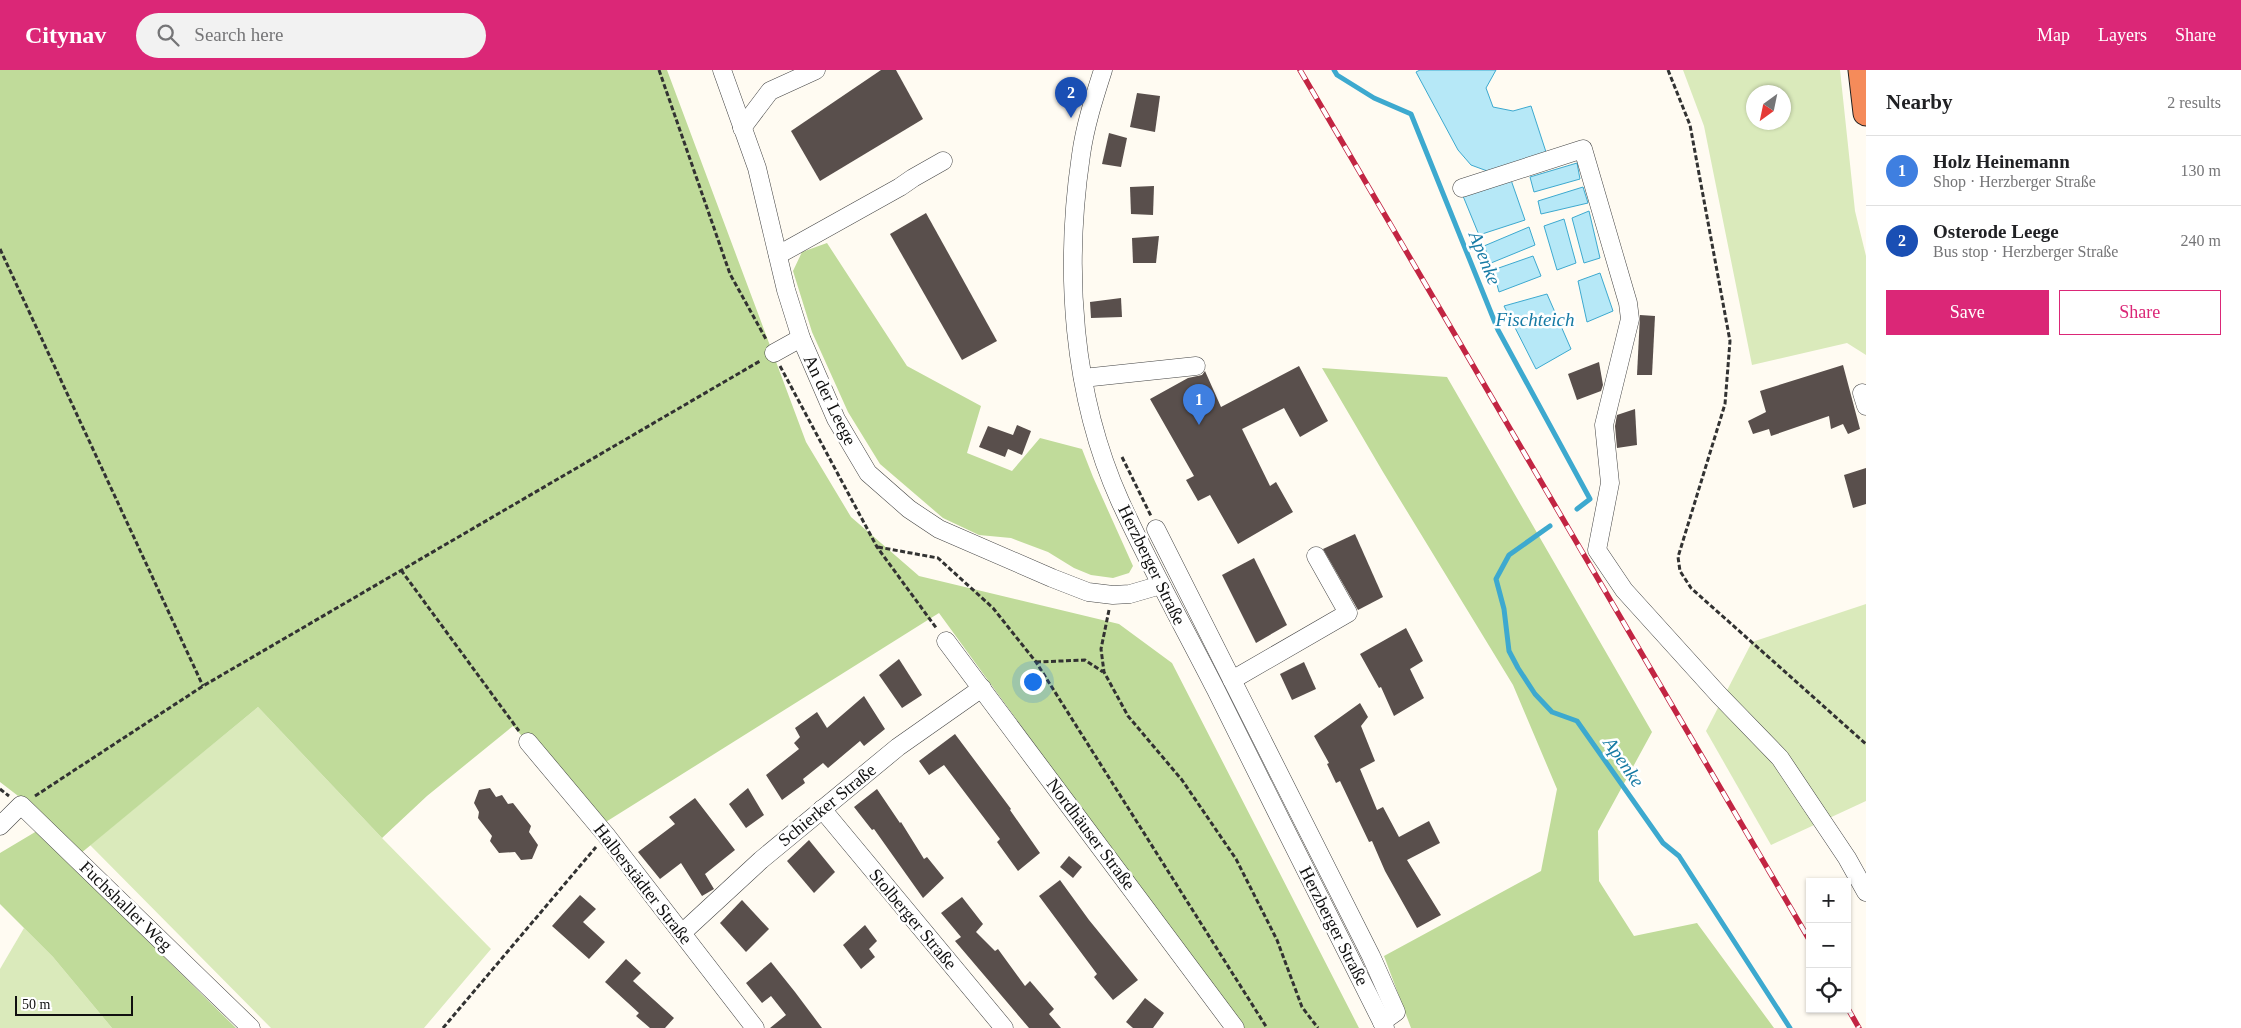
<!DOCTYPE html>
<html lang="en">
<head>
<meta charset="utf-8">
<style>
	:root { --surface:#fff; --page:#f2f2f2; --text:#202124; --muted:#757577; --line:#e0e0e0; --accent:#db2777 }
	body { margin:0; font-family:"Times New Roman",serif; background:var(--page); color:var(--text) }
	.controls { position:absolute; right:15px; bottom:15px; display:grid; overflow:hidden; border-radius:0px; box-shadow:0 1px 4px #0004 }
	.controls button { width:45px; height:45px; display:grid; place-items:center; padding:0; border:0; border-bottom:1px solid var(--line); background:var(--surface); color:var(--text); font:25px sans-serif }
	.compass { position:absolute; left:1746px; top:15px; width:45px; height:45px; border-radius:50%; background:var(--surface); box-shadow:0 1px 4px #0004; rotate:213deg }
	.scale { position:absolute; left:15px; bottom:12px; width:118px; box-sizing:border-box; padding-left:5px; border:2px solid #101010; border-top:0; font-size:14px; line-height:18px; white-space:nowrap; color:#101010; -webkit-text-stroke:4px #fff; paint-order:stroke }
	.you { position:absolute; left:1032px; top:611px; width:18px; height:18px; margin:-12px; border:4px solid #fff; border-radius:50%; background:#1a73e8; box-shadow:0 0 0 8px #1a73e833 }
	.badge { display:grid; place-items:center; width:32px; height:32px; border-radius:50%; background:var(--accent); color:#fff; font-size:16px; font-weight:700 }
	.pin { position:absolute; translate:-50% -41px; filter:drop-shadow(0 1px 2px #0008) }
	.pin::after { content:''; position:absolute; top:26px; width:18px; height:15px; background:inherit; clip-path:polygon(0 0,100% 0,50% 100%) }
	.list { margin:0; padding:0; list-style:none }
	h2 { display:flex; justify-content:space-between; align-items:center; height:65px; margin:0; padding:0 20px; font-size:21px }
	h2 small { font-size:16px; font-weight:400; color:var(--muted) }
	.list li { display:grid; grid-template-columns:32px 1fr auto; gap:15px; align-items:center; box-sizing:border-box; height:70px; padding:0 20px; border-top:1px solid var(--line) }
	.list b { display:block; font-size:19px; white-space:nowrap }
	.list p { margin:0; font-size:16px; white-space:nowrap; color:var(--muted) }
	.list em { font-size:16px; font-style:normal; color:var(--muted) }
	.actions { display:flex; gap:10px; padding:15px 20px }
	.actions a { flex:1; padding:11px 0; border:1px solid var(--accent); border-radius:0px; text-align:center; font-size:18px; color:var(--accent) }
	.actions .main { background:var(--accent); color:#fff }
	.icon { flex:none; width:28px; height:28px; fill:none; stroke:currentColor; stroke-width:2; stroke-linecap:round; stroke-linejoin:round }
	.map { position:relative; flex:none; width:1866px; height:958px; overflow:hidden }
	header { display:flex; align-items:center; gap:30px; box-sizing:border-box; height:70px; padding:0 25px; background:var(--accent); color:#fff }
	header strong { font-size:24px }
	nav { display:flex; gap:28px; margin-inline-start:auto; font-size:18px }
	.search { width:350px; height:45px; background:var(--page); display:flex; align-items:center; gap:12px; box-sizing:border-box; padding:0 18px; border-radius:28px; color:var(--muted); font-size:19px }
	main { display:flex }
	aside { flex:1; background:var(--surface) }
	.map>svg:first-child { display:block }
</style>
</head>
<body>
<header>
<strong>Citynav</strong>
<div class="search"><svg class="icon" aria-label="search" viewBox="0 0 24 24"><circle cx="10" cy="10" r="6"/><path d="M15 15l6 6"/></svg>Search here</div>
<nav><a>Map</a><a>Layers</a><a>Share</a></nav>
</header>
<main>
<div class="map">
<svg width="1866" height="958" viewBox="0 0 1866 958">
	<rect width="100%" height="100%" fill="#fffbf2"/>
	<g fill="#daeabb" fill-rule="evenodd">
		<path d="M1683,0h157l15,141 11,45v99l-19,-12 -95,22 -48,-239zM1784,22v30h-30v-30z"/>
		<polygon points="1866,534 1866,731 1771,775 1706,661 1752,572"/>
		<polygon points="258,637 382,768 491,879 424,958 271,958 90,775"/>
		<polygon points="24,858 53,887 112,958 0,958 0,899"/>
	</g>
	<g fill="#c0db9a">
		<polygon points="0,0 667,0 806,372 851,447 919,506 1119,554 1172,593 1359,958 1241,958 939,543 601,755 513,656 427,726 382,768 258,637 69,793 236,958 112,958 53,887 0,834 0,783 52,752 0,712"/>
		<polygon points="827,173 907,296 981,336 967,383 1012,401 1040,368 1082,379 1093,407 1133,496 1129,503 1113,508 1091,505 1074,498 1048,482 1011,468 979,465 943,448 880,394 848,342 812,262 793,201 802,182"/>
		<polygon points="1322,298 1447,307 1652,662 1598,761 1599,811 1634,866 1697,853 1774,958 1411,958 1384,886 1541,801 1557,719 1513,615 1383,402"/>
	</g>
	<g fill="#b6e8f7" stroke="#3da9cf">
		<polygon points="1420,0 1496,0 1486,18 1493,37 1513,41 1531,36 1546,82 1490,102 1471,95 1458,80 1416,2"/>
		<polygon points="1577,93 1580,109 1534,122 1530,107"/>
		<polygon points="1511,110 1525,150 1479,165 1463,126"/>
		<polygon points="1583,117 1588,133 1541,144 1538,131"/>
		<polygon points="1589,141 1600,188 1584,193 1572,148"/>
		<polygon points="1564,149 1576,193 1557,200 1544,156"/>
		<polygon points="1529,157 1535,175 1491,193 1484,176"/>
		<polygon points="1533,186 1541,206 1499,222 1493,200"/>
		<polygon points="1600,203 1613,241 1587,252 1578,211"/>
		<polygon points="1547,224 1571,279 1536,299 1504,236"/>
	</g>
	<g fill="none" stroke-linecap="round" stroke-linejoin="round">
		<g stroke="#3da9cf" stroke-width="5">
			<polyline points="1334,0 1337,5 1374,28 1411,44 1498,260 1590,429 1577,439"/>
			<polyline points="1550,456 1509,485 1496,509 1504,539 1509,581 1518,598 1535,624 1552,642 1577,651 1663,773 1679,786 1790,958"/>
		</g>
	</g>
	<g fill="#594f4c">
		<polygon points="881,0 896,0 923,49 820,111 791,61"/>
		<polygon points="1137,23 1160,26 1155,62 1130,57"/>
		<polygon points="1109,63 1127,68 1121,97 1102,94"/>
		<polygon points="1154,116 1153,145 1131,144 1130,117"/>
		<polygon points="926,143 997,271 962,290 890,164"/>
		<polygon points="1159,166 1156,193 1133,193 1132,168"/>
		<polygon points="1121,228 1122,247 1091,248 1090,232"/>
		<polygon points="1640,245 1655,246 1652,305 1637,305"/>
		<polygon points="1599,292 1603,315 1601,321 1577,330 1568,304"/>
		<polygon points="1843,295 1860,359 1848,364 1843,354 1831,359 1829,346 1771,366 1769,359 1753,364 1748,351 1766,342 1760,321"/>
		<polygon points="1299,296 1328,351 1300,367 1284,338 1242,359 1270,416 1276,412 1293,442 1238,474 1210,425 1198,431 1186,410 1194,406 1150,329 1188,308 1202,305 1205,301 1221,337"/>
		<polygon points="1635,339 1637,375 1617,378 1615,356 1617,345"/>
		<polygon points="1017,355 1031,361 1022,385 1008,379 1005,387 979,377 988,356 1013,365"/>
		<polygon points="1866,398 1866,434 1853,438 1844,405"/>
		<polygon points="1355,464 1383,527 1358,540 1323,479"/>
		<polygon points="1254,488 1287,555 1256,573 1222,505"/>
		<polygon points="1406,558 1423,591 1410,599 1424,628 1394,646 1381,617 1379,618 1360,584"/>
		<polygon points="899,589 922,625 902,638 879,605"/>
		<polygon points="1304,592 1316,619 1292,630 1280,604"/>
		<polygon points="864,626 885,659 864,676 860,671 828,698 823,693 803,709 805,713 782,730 766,705 799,679 794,673 800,667 795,658 817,642 827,658"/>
		<polygon points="1360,633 1368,647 1361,656 1375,691 1360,699 1377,740 1383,737 1399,767 1429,751 1440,773 1407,790 1441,845 1417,858 1385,801 1372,771 1369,772 1340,711 1336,713 1327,694 1329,693 1314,666"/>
		<polygon points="955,664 1011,739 1010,740 1040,783 1018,801 997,772 1000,769 944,695 929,705 919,691"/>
		<polygon points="490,718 496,727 502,725 508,734 513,733 531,756 529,762 538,775 532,789 521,790 515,782 499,783 490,771 492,766 478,748 479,742 474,733 479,720"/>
		<polygon points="748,718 764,745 746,758 729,734"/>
		<polygon points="877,719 900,753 901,752 924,789 927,787 944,808 923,828 874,759 872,760 854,737"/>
		<polygon points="695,728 735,780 705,804 714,819 702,826 681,793 660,809 638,782 675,754 669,747"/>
		<polygon points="809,770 835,802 814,823 787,791"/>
		<polygon points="1069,786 1082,797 1073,808 1060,797"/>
		<polygon points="1060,810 1089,850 1138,910 1113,930 1094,907 1097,904 1039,826"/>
		<polygon points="580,825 596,839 583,852 605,872 589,889 552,856"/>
		<polygon points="962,827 983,854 976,862 995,881 998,879 1025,916 1030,911 1054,939 1049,944 1061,958 1029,958 955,871 961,867 941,843"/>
		<polygon points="742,830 769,859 746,882 720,853"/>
		<polygon points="865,855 877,871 869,879 875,887 861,899 843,875"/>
		<polygon points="626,889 641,903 633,911 674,948 665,958 650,958 636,946 639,943 605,912"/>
		<polygon points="771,892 795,922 822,958 770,958 786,945 771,926 762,933 746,913"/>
		<polygon points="1145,928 1164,943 1153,958 1133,958 1126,952"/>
	</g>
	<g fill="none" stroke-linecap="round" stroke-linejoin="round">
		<g stroke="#434343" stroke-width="19">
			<g id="minor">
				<polyline points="722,0 757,98 786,220 801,268 836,349 868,403 909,439 939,459 1052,508 1088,522 1113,525 1130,524 1161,515"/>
				<path d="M1103,0c-9,28 -18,56 -22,85 -17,115 -9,239 39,346 29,64 64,126 96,189 56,113 112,225 169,338"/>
				<polyline points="742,58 770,21 816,0"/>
				<polyline points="1462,118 1583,79 1628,233 1630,249 1604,355 1610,413 1597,480 1624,520 1719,625 1780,688 1847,788 1866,822"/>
				<polyline points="778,185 900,117 913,108 943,91"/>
				<polyline points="774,283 801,268"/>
				<polyline points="1083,308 1196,296"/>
				<polyline points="1862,323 1866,336"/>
				<polyline points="1156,459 1371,886 1396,942 1382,952"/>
				<polyline points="946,571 1235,958"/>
				<polyline points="1232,610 1348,543 1316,486"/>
				<polyline points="528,672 606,765 755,958"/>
				<polyline points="822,739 1004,958"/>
				<polyline points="0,756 21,735 251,958"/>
				<polyline points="682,863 761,790 898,677 982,618"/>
			</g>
		</g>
		<g stroke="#212121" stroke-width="27">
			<polyline id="highway" points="1861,0 1866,43"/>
		</g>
		<g stroke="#323232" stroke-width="3" stroke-dasharray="5 2.5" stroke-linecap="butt">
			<polyline points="659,0 730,204 767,271"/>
			<polyline points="1668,0 1690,55 1730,271 1725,334 1678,487 1680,501 1691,518 1866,674"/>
			<polyline points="0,179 203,616"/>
			<polyline points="780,296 877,477 937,559"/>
			<polyline points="1122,387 1151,446"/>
			<polyline points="878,477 938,488 993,538 1036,592 1267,958"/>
			<polyline points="401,500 519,661"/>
			<polyline points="1109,540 1101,579 1104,602 1128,646 1182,710 1236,789 1277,870 1302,937 1318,958"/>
			<polyline points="1036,592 1085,590 1103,602"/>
			<polyline points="0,719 9,726"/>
			<polyline points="35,726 203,616 760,291"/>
			<polyline points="443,958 596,777"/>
		</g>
		<use href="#minor" stroke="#fff" stroke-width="18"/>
		<use href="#highway" stroke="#f58b5a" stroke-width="25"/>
		<g stroke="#c22543" stroke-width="5.5">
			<g id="rail">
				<polyline points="1300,0 1810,871"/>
				<polyline points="1847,937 1859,958"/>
			</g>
		</g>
		<use href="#rail" stroke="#fff" stroke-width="4" stroke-dasharray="11" stroke-linecap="butt"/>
	</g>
	<g text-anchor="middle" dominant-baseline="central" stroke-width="5" stroke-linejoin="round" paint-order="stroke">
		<g font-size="18" fill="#101010" stroke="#fff">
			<text transform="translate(830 330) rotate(64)">An der Leege</text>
			<text transform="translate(1152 495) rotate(64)">Herzberger Straße</text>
			<text transform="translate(827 735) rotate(-39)">Schierker Straße</text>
			<text transform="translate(1091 764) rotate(53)">Nordhäuser Straße</text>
			<text transform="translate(643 814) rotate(52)">Halberstädter Straße</text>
			<text transform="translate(126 836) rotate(44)">Fuchshaller Weg</text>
			<text transform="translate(913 849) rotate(50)">Stolberger Straße</text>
			<text transform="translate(1334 856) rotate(63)">Herzberger Straße</text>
		</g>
		<g font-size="19" font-style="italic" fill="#167aa4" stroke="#fff">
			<text transform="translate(1485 188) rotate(68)">Apenke</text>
			<text x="1535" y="249">Fischteich</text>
			<text transform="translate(1624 692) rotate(55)">Apenke</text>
		</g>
	</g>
</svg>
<div class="controls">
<button>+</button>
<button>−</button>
<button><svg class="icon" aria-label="locate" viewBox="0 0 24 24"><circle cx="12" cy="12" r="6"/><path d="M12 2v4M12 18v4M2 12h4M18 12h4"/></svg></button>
</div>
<svg class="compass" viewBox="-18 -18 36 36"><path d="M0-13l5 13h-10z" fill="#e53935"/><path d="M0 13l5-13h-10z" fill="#757577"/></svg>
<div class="scale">50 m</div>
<div class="you"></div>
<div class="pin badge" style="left:1199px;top:355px;background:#3f7fe0">1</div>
<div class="pin badge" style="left:1071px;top:48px;background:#1a4fb4">2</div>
</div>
<aside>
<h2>Nearby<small>2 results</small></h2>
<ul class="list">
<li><span class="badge" style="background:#3f7fe0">1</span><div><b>Holz Heinemann</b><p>Shop · Herzberger Straße</p></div><em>130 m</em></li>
<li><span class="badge" style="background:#1a4fb4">2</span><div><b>Osterode Leege</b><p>Bus stop · Herzberger Straße</p></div><em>240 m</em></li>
</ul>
<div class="actions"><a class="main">Save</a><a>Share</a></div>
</aside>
</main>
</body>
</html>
